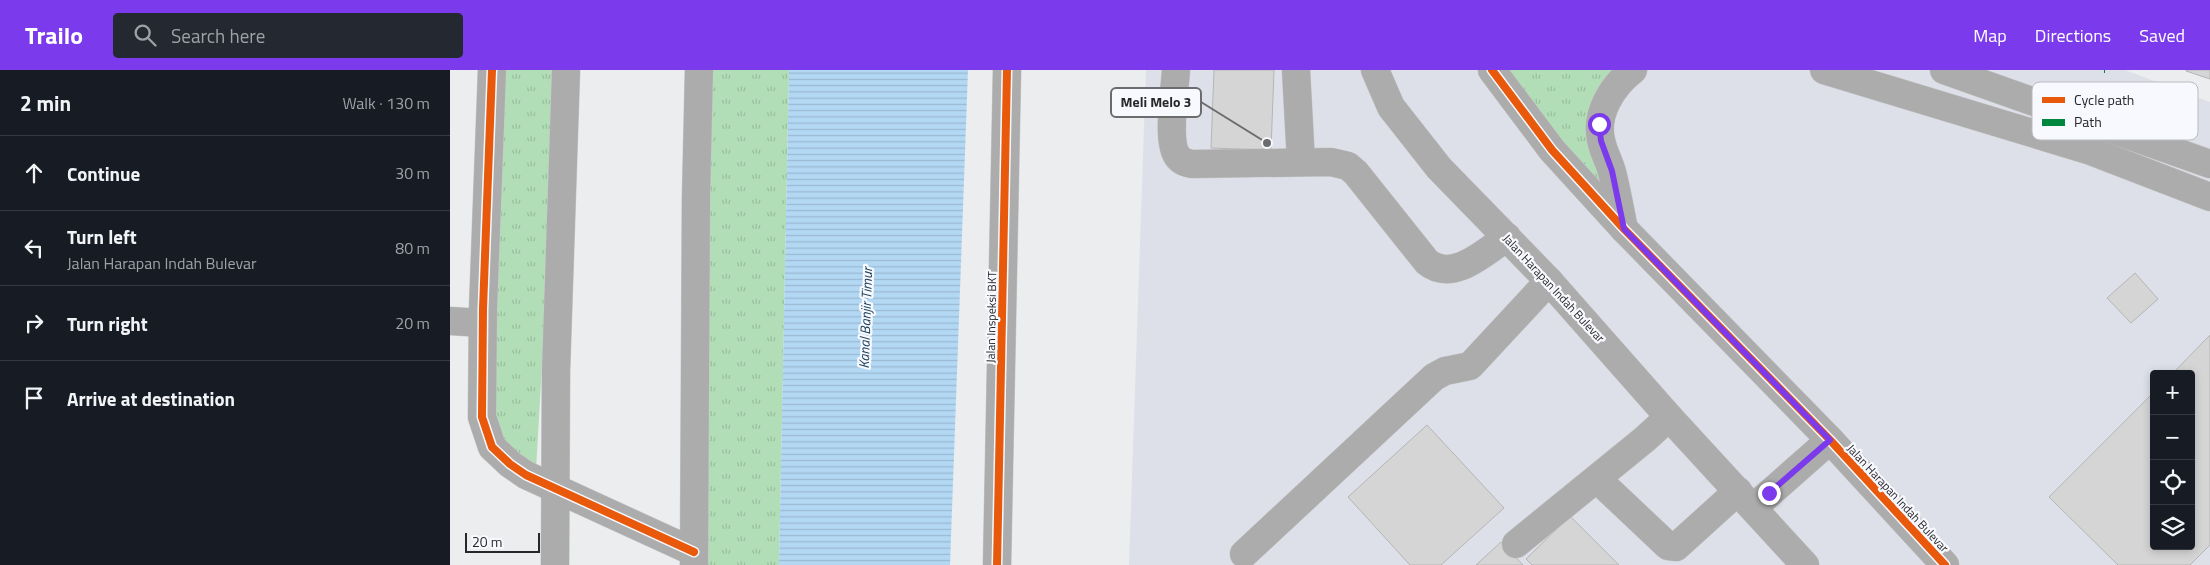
<!DOCTYPE html>
<html lang="en">
<head>
<meta charset="utf-8">
<style>
	:root { --surface:#171b24; --page:#242831; --text:#f1f3f6; --muted:#9ea1a6; --line:#363941; --accent:#7c3aed }
	body { margin:0; font-family:"Titillium Web",sans-serif; background:var(--page); color:var(--text) }
	.controls { position:absolute; right:15px; bottom:15px; display:grid; overflow:hidden; border-radius:5px; box-shadow:0 2px 8px #0003 }
	.controls button { width:45px; height:45px; display:grid; place-items:center; padding:0; border:0; border-bottom:1px solid var(--line); background:var(--surface); color:var(--text); font:25px sans-serif }
	.scale { position:absolute; left:15px; bottom:12px; width:75px; box-sizing:border-box; padding-left:5px; border:2px solid #272729; border-top:0; font-size:14px; line-height:18px; white-space:nowrap; color:#272729; -webkit-text-stroke:4px #f8f9fe; paint-order:stroke }
	.stop { position:absolute; width:15px; height:15px; margin:-11px; border:4px solid #7c3aed; border-radius:50%; background:#fff }
	.stop.end { background:#7c3aed; border-color:#fff; box-shadow:0 1px 5px #0008 }
	.list { margin:0; padding:0; list-style:none }
	h2 { display:flex; justify-content:space-between; align-items:center; height:65px; margin:0; padding:0 20px; font-size:21px }
	h2 small { font-size:16px; font-weight:400; color:var(--muted) }
	.list li { display:grid; grid-template-columns:32px 1fr auto; gap:15px; align-items:center; box-sizing:border-box; height:75px; padding:0 20px; border-top:1px solid var(--line) }
	.list b { display:block; font-size:19px; white-space:nowrap }
	.list p { margin:0; font-size:16px; white-space:nowrap; color:var(--muted) }
	.list em { font-size:16px; font-style:normal; color:var(--muted) }
	.icon { flex:none; width:28px; height:28px; fill:none; stroke:currentColor; stroke-width:2; stroke-linecap:round; stroke-linejoin:round }
	.map { position:relative; flex:none; width:1760px; height:495px; overflow:hidden }
	header { display:flex; align-items:center; gap:30px; box-sizing:border-box; height:70px; padding:0 25px; background:var(--accent); color:#fff }
	header strong { font-size:24px }
	nav { display:flex; gap:28px; margin-inline-start:auto; font-size:18px }
	.search { width:350px; height:45px; background:var(--page); display:flex; align-items:center; gap:12px; box-sizing:border-box; padding:0 18px; border-radius:5px; color:var(--muted); font-size:19px }
	main { display:flex }
	aside { flex:1; background:var(--surface) }
	.map>svg:first-child { display:block }
</style>
</head>
<body>
<header>
<strong>Trailo</strong>
<div class="search"><svg class="icon" aria-label="search" viewBox="0 0 24 24"><circle cx="10" cy="10" r="6"/><path d="M15 15l6 6"/></svg>Search here</div>
<nav><a>Map</a><a>Directions</a><a>Saved</a></nav>
</header>
<main>
<aside>
<h2>2 min<small>Walk · 130 m</small></h2>
<ul class="list">
<li><svg class="icon" aria-label="ahead" viewBox="0 0 24 24"><path d="M12 20V5M6 11l6-6 6 6"/></svg><div><b>Continue</b></div><em>30 m</em></li>
<li><svg class="icon" aria-label="left" viewBox="0 0 24 24"><path d="M17 20v-9H6M10 6l-5 5 5 5"/></svg><div><b>Turn left</b><p>Jalan Harapan Indah Bulevar</p></div><em>80 m</em></li>
<li><svg class="icon" aria-label="right" viewBox="0 0 24 24"><path d="M7 20v-9h11M14 6l5 5-5 5"/></svg><div><b>Turn right</b></div><em>20 m</em></li>
<li><svg class="icon" aria-label="arrive" viewBox="0 0 24 24"><path d="M6 21V4h12l-3 4 3 4H6"/></svg><div><b>Arrive at destination</b></div></li>
</ul>
</aside>
<div class="map">
<svg width="1760" height="495" viewBox="0 0 1760 495">
	<defs>
		<pattern id="grass-tufts" width="24" height="20" patternUnits="userSpaceOnUse" patternTransform="scale(1.25)"><rect width="24" height="20" fill="#b2deb7"/><path d="M3 7l-1-3M5 7V3M7 7l1-3M15 17l-1-3M17 17v-4M19 17l1-3" fill="none" stroke="#99be9d"/></pattern>
		<pattern id="water-rules" width="6" height="5" patternUnits="userSpaceOnUse" patternTransform="scale(1.25)"><rect width="6" height="5" fill="#b3d8f4"/><path d="M0 2.5h6" fill="none" stroke="#9ab9d1"/></pattern>
	</defs>
	<rect width="100%" height="100%" fill="#ebedef"/>
	<path fill="#dde0e8" fill-rule="evenodd" d="M696,0h979l85,32v463h-1081zM1704,304h37v172h-37z"/>
	<g fill="url(#grass-tufts)">
		<polygon points="43,0 109,0 86,400 44,375"/>
		<polygon points="250,0 339,0 329,495 244,495"/>
		<polygon points="1042,0 1183,0 1159,27 1174,159"/>
	</g>
	<polygon fill="url(#water-rules)" points="339,0 518,0 500,495 329,495"/>
	<g fill="#d5d5d6" stroke="#b5b5b5">
		<polygon points="764,0 824,0 821,80 761,78"/>
		<polygon points="1760,0 1760,9 1736,1 1736,0"/>
		<polygon points="1685,203 1708,229 1681,253 1657,228"/>
		<polygon points="1760,265 1760,475 1740,495 1668,495 1599,427 1704,322 1704,476 1741,476 1741,304 1722,304"/>
		<polygon points="977,355 1054,438 991,495 960,495 898,427"/>
		<polygon points="1120,446 1169,495 1082,495 1076,489"/>
		<polygon points="1051,472 1073,495 1026,495"/>
	</g>
	<g fill="none" stroke-linecap="round" stroke-linejoin="round">
		<g stroke="#c9c9cb" stroke-width="29">
			<g id="minor">
				<polyline points="42,0 33,239 32,347 42,377 60,394 76,405 244,482"/>
				<path d="M726,0c-1,19 -10,73 2,87 4,5 9,6 14,7l139,-2 17,4 8,7 71,89c26,21 58,-10 80,-25"/>
				<polyline points="846,0 851,92"/>
				<polyline points="925,0 941,37 989,98 1099,211 1219,347 1355,495"/>
				<polyline points="1042,0 1102,80 1174,159 1380,370 1495,495"/>
				<polyline points="1374,0 1638,80 1760,127"/>
				<polyline points="1494,0 1760,94"/>
				<path d="M1174,159c-4,-19 -7,-38 -12,-57 -3,-11 -9,-21 -11,-32 -6,-26 11,-54 32,-70"/>
				<polyline points="0,251 32,253"/>
				<polyline points="1147,409 1218,476 1226,477 1288,421"/>
				<polyline points="1303,438 1380,370"/>
				<polyline points="1066,474 1195,369 1219,347"/>
				<polyline points="794,484 984,307 995,301 1020,296 1099,211"/>
				<polyline points="105,495 106,301 116,0"/>
				<polyline points="244,495 246,128 249,0"/>
				<polyline points="547,495 557,0"/>
			</g>
		</g>
		<use href="#minor" stroke="#acacad" stroke-width="28"/>
		<polyline stroke="#00873e" stroke-width="6" stroke-dasharray="12 6" stroke-linecap="butt" points="1654,0 1655,0"/>
		<g stroke="#f8f9fe" stroke-width="11">
			<g id="cycleway">
				<polyline points="42,0 33,239 32,347 42,377 60,394 76,405 244,482"/>
				<polyline points="1042,0 1102,80 1174,159 1380,370 1495,495"/>
				<polyline points="547,495 557,0"/>
			</g>
		</g>
		<use href="#cycleway" stroke="#e8590c" stroke-width="8"/>
	</g>
	<g fill="none" stroke-linecap="round" stroke-linejoin="round">
		<polyline stroke="#7c3aed" stroke-width="6" points="1149,54 1151,71 1162,101 1174,159 1380,370 1319,423"/>
	</g>
	<g text-anchor="middle" dominant-baseline="central" stroke-width="4.5" stroke-linejoin="round" paint-order="stroke">
		<g font-size="12" fill="#272729" stroke="#f8f9fe">
			<text transform="translate(1104 218) rotate(47)">Jalan Harapan Indah Bulevar</text>
			<text transform="translate(541 247) rotate(-89)">Jalan Inspeksi BKT</text>
			<text transform="translate(1448 428) rotate(47)">Jalan Harapan Indah Bulevar</text>
		</g>
		<g font-size="14" font-style="italic" fill="#18405a" stroke="#f8f9fe">
			<text transform="translate(415 248) rotate(-88)">Kanal Banjir Timur</text>
		</g>
	</g>
	<rect x="1582" y="12" width="166" height="58" rx="8" fill="#f8f9fe" stroke="#b9babe" stroke-width="1"/>
	<rect x="1592" y="27" width="23" height="6" fill="#e8590c"/>
	<rect x="1592" y="49" width="23" height="7" fill="#00873e"/>
	<g font-size="14" fill="#272729">
		<text x="1624" y="35">Cycle path</text>
		<text x="1624" y="57">Path</text>
	</g>
	<path fill="none" stroke="#6c6c6e" stroke-width="2" d="M817 73L751 32"/>
	<circle fill="#6c6c6e" stroke="#f8f9fe" stroke-width="2" cx="817" cy="73" r="5"/>
	<rect fill="#f8f9fe" stroke="#6c6c6e" stroke-width="2" x="661" y="18" width="90" height="29" rx="5"/>
	<g font-size="14" text-anchor="middle" font-weight="bold" fill="#272729">
		<text x="706" y="37">Meli Melo 3</text>
	</g>
</svg>
<div class="controls">
<button>+</button>
<button>−</button>
<button><svg class="icon" aria-label="locate" viewBox="0 0 24 24"><circle cx="12" cy="12" r="6"/><path d="M12 2v4M12 18v4M2 12h4M18 12h4"/></svg></button>
<button><svg class="icon" aria-label="layers" viewBox="0 0 24 24"><path d="M12 4l9 5-9 5-9-5zM3 14l9 5 9-5"/></svg></button>
</div>
<div class="scale">20 m</div>
<div class="stop" style="left:1149px;top:54px"></div>
<div class="stop end" style="left:1319px;top:423px"></div>
</div>
</main>
</body>
</html>
